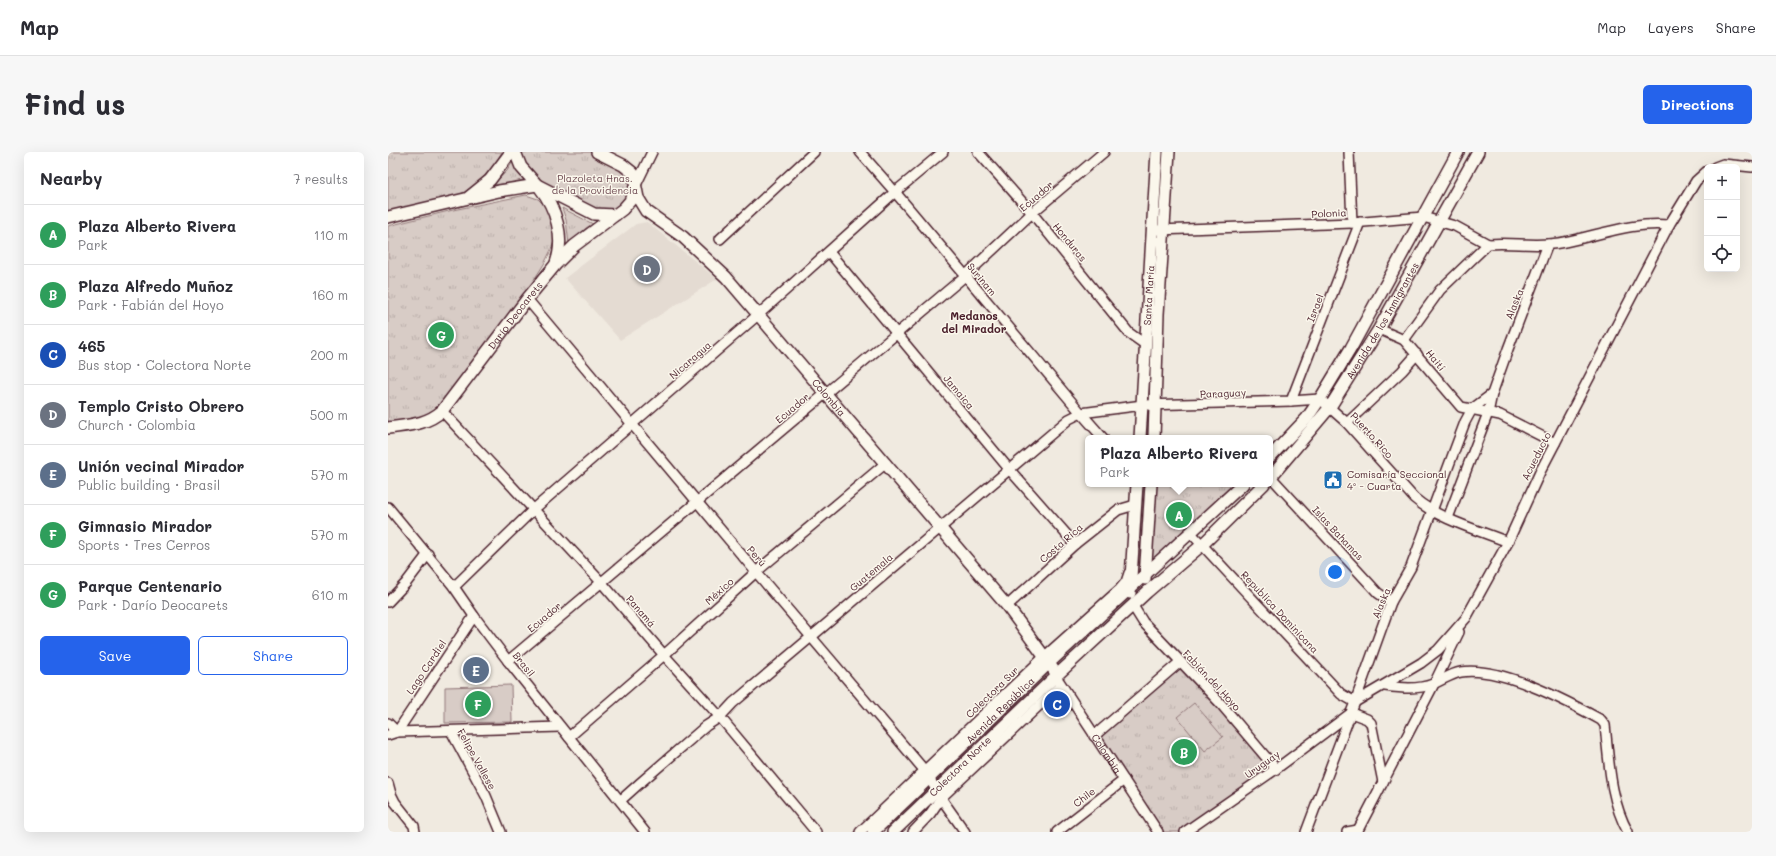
<!DOCTYPE html>
<html lang="en">
<head>
<meta charset="utf-8">
<style>
	:root { --surface:#fff; --page:#f7f7f7; --text:#2b2b33; --muted:#7c7c81; --line:#e1e1e2; --accent:#2563eb }
	body { margin:0; font-family:Mali,sans-serif; background:var(--page); color:var(--text) }
	.controls { position:absolute; right:12px; top:12px; display:grid; overflow:hidden; border-radius:6px; box-shadow:0 4px 16px #0002 }
	.controls button { width:36px; height:36px; display:grid; place-items:center; padding:0; border:0; border-bottom:1px solid var(--line); background:var(--surface); color:var(--text); font:20px sans-serif }
	.you { position:absolute; left:947px; top:420px; width:14px; height:14px; margin:-10px; border:3px solid #fff; border-radius:50%; background:#1a73e8; box-shadow:0 0 0 6px #1a73e833 }
	.badge { display:grid; place-items:center; width:26px; height:26px; border-radius:50%; background:var(--accent); color:#fff; font-size:13px; font-weight:700 }
	.pin { position:absolute; translate:-50% -50%; border:2px solid #fff; box-shadow:0 1px 4px #0006 }
	.popup { position:absolute; left:697px; top:283px; width:188px; height:52px; box-sizing:border-box; display:grid; place-content:center; border-radius:6px; background:var(--surface); filter:drop-shadow(0 1px 3px #0005); font-size:13px; white-space:nowrap; color:var(--muted) }
	.popup b { font-size:15px; color:var(--text) }
	.popup::after { content:''; position:absolute; left:50%; top:100%; margin-left:-8px; border:8px solid transparent; border-top-color:var(--surface) }
	.list { margin:0; padding:0; list-style:none }
	h2 { display:flex; justify-content:space-between; align-items:center; height:52px; margin:0; padding:0 16px; font-size:17px }
	h2 small { font-size:13px; font-weight:400; color:var(--muted) }
	.list li { display:grid; grid-template-columns:26px 1fr auto; gap:12px; align-items:center; box-sizing:border-box; height:60px; padding:0 16px; border-top:1px solid var(--line) }
	.list b { display:block; font-size:15px; white-space:nowrap }
	.list p { margin:0; font-size:13px; white-space:nowrap; color:var(--muted) }
	.list em { font-size:13px; font-style:normal; color:var(--muted) }
	.actions { display:flex; gap:8px; padding:12px 16px }
	.actions a { flex:1; padding:9px 0; border:1px solid var(--accent); border-radius:6px; text-align:center; font-size:14px; color:var(--accent) }
	.actions .main { background:var(--accent); color:#fff }
	.icon { flex:none; width:22px; height:22px; fill:none; stroke:currentColor; stroke-width:2; stroke-linecap:round; stroke-linejoin:round }
	.map { position:relative; flex:none; width:1364px; height:680px; overflow:hidden; border-radius:6px }
	header { display:flex; align-items:center; gap:24px; box-sizing:border-box; height:56px; padding:0 20px; background:var(--surface); border-bottom:1px solid var(--line) }
	header strong { font-size:19px }
	nav { display:flex; gap:22px; margin-inline-start:auto; font-size:14px }
	.intro { display:flex; align-items:center; justify-content:space-between; box-sizing:border-box; height:96px; padding:0 24px }
	h1 { margin:0; font-size:28px }
	.button { padding:10px 18px; border-radius:6px; background:var(--accent); color:#fff; font-size:14px; font-weight:700 }
	main { display:flex; gap:24px; padding:0 24px }
	aside { flex:1; background:var(--surface); border-radius:6px; box-shadow:0 4px 16px #0002 }
	.map>svg:first-child { display:block }
</style>
</head>
<body>
<header>
<strong>Map</strong>
<nav><a>Map</a><a>Layers</a><a>Share</a></nav>
</header>
<div class="intro"><h1>Find us</h1><a class="button">Directions</a></div>
<main>
<aside>
<h2>Nearby<small>7 results</small></h2>
<ul class="list">
<li><span class="badge" style="background:#2e9e5b">A</span><div><b>Plaza Alberto Rivera</b><p>Park</p></div><em>110 m</em></li>
<li><span class="badge" style="background:#2e9e5b">B</span><div><b>Plaza Alfredo Muñoz</b><p>Park · Fabián del Hoyo</p></div><em>160 m</em></li>
<li><span class="badge" style="background:#1a4fb4">C</span><div><b>465</b><p>Bus stop · Colectora Norte</p></div><em>200 m</em></li>
<li><span class="badge" style="background:#6b7280">D</span><div><b>Templo Cristo Obrero</b><p>Church · Colombia</p></div><em>500 m</em></li>
<li><span class="badge" style="background:#5c6f8a">E</span><div><b>Unión vecinal Mirador</b><p>Public building · Brasil</p></div><em>570 m</em></li>
<li><span class="badge" style="background:#2e9e5b">F</span><div><b>Gimnasio Mirador</b><p>Sports · Tres Cerros</p></div><em>570 m</em></li>
<li><span class="badge" style="background:#2e9e5b">G</span><div><b>Parque Centenario</b><p>Park · Darío Deocarets</p></div><em>610 m</em></li>
</ul>
<div class="actions"><a class="main">Save</a><a>Share</a></div>
</aside>
<div class="map">
<svg width="1364" height="680" viewBox="0 0 1364 680">
	<defs>
		<pattern id="park-tufts" width="24" height="20" patternUnits="userSpaceOnUse"><rect width="24" height="20" fill="#d8ccc6"/><path d="M3 7l-1-3M5 7V3M7 7l1-3M15 17l-1-3M17 17v-4M19 17l1-3" fill="none" stroke="#bbafaa"/></pattern>
	</defs>
	<rect width="100%" height="100%" fill="#f0eae0"/>
	<filter id="ink" filterUnits="userSpaceOnUse"><feTurbulence type="fractalNoise" baseFrequency=".025" numOctaves="2"/><feDisplacementMap in="SourceGraphic" scale="8" xChannelSelector="R" yChannelSelector="G"/><feConvolveMatrix kernelMatrix="1 2 1 2 8 2 1 2 1" color-interpolation-filters="sRGB"/></filter>
	<g filter="url(#ink)">
		<polygon fill="#e4dbd2" points="259,70 329,127 232,188 177,126 248,72"/>
		<g fill="url(#park-tufts)" stroke="#917678">
			<path d="M0,0h114c-9,16 -26,36 -44,43 -22,7 -47,11 -70,16z"/>
			<polygon points="127,0 209,0 245,21 242,49 216,64 149,33"/>
			<polygon points="125,9 131,23 136,28 103,34 119,19"/>
			<polygon points="138,43 150,47 157,54 165,72 166,90 163,98 156,112 137,142 49,257 35,266 0,271 0,74 65,58"/>
			<polygon points="174,56 205,72 198,76 181,92 178,68"/>
			<polygon points="763,332 855,332 756,423"/>
			<polygon points="792,510 888,617 797,680 770,680 706,584"/>
		</g>
		<g fill="#d8ccc6" stroke="#917678">
			<polygon points="123,533 124,570 57,571 57,535"/>
			<polygon points="806,551 835,585 817,599 789,565"/>
		</g>
		<g fill="none" stroke-linecap="round" stroke-linejoin="round">
			<g stroke="#4a1f2b" stroke-width="12">
				<g id="minor">
					<polyline points="472,0 507,40 693,261 715,286"/>
					<polyline points="590,0 644,61 741,181 758,193"/>
					<polyline points="961,0 964,71"/>
					<polyline points="1327,15 1335,12 1364,15"/>
					<polyline points="247,35 264,0"/>
					<polyline points="770,78 964,71 1035,65 1067,74 1100,92"/>
					<polyline points="332,87 426,0"/>
					<polyline points="441,100 621,317 687,392"/>
					<polyline points="139,147 368,420 537,619 553,646 577,680"/>
					<polyline points="991,177 1016,188 1073,255 1112,263 1167,291"/>
					<path d="M1016,188l36,-50 48,-46c24,-2 48,3 71,-1 36,-6 73,-22 110,-18"/>
					<polyline points="903,249 972,70"/>
					<polyline points="54,259 214,431 276,503 332,565 428,680"/>
					<polyline points="959,271 1014,219 1029,202"/>
					<polyline points="883,325 990,441 1003,450"/>
					<polyline points="0,355 66,435 86,464 120,509 257,680"/>
					<polyline points="1060,366 1100,261 1104,242"/>
					<polyline points="803,381 953,542 967,550"/>
					<polyline points="66,435 145,358 371,162 507,40 555,0"/>
					<polyline points="0,450 18,431 40,402"/>
					<polyline points="619,454 687,392 730,358 747,353"/>
					<polyline points="745,454 755,470 833,552 888,617"/>
					<polyline points="120,509 577,124 644,61 716,0"/>
					<path id="s1" d="M671,529l99,151"/>
					<path d="M997,534c16,2 32,4 48,-2 10,-4 17,-10 28,-12 39,-6 106,29 140,48l4,5c4,36 5,75 23,107"/>
					<polyline points="967,550 1033,511 1050,498 1078,466 1120,390 1152,320 1281,73 1308,29 1319,19"/>
					<polyline points="0,571 9,580"/>
					<polyline points="63,579 98,644 113,680"/>
					<polyline points="9,580 86,464"/>
					<polyline points="0,583 9,580 172,575"/>
					<polyline points="706,584 792,510"/>
					<polyline points="181,585 276,503 368,420 498,311"/>
					<polyline points="0,631 3,642 7,650 26,674 27,680"/>
					<path d="M233,648l19,-17 66,-57 14,-9 13,-14 336,-284 12,-6 62,-8 148,-4 29,-2 27,24 67,75c24,21 64,32 94,44"/>
					<polyline points="472,680 657,504 732,437 738,430 741,421"/>
					<polyline points="525,680 542,662 553,646 673,533"/>
					<polyline points="669,680 736,628"/>
					<polyline points="797,680 888,617 963,561 979,567 983,571 995,630"/>
					<polyline points="918,680 967,550 1003,450 1023,415 1077,270 1084,257 1104,242 1120,197 1160,92"/>
					<polyline points="959,680 970,678"/>
					<polyline points="969,680 1046,532 1071,480"/>
				</g>
			</g>
			<g stroke="#4a1f2b" stroke-width="14">
				<g id="tertiary">
					<polyline points="127,0 133,15 149,33 206,62 227,63"/>
					<path id="s2" d="M209,0l26,13 10,8 5,25 8,13 37,26 43,40 281,329 42,57 8,12"/>
					<path d="M152,36c16,20 25,50 16,75"/>
					<polyline points="81,45 102,28 123,0"/>
					<polyline points="0,65 111,39 149,33"/>
					<path id="s3" d="M0,276c20,-3 38,-3 54,-17l85,-112 29,-35 18,-18 49,-37 7,-8 5,-14"/>
					<path id="s4" d="M752,286l17,-286"/>
					<polyline points="766,286 770,162 781,0"/>
					<polyline points="882,305 919,266 932,247 963,196 1070,0"/>
					<path id="s5" d="M882,326l60,-71 49,-78 99,-177"/>
					<polyline points="757,427 763,332"/>
					<polyline points="742,441 749,332"/>
					<path id="s6" d="M485,680l176,-169 194,-179"/>
					<polyline points="505,680 669,523 759,440 814,393 876,332"/>
				</g>
			</g>
			<use href="#minor" stroke="#fbf7ec" stroke-width="9"/>
			<use href="#tertiary" stroke="#fbf7ec" stroke-width="11"/>
		</g>
	</g>
	<defs>
		<g id="civic-square" transform="scale(1)"><rect x="-9" y="-9" width="18" height="18" rx="4" fill="#1f6fb2" stroke="#fbf7ec"/><path d="M-.6-6.5H3V-4.5H.6V-3L4-1V1h2V6H-6V1h2V-1L-.6-3ZM-1.2 2.5V6h2.4V2.5Z" fill="#fff"/></g>
	</defs>
	<g fill-rule="evenodd">
		<use href="#civic-square" x="945" y="328"/>
	</g>
	<g text-anchor="middle" dominant-baseline="central" stroke-width="3" stroke-linejoin="round" paint-order="stroke">
		<g font-size="10" fill="#6e4a52" stroke="#fbf7ec">
			<text x="207" y="26">Plazoleta Hnas.<tspan x="207" dy="12">de la Providencia</tspan></text>
		</g>
		<g font-size="10" fill="#4a1f2b" stroke="#fbf7ec">
			<text transform="translate(648 44) rotate(-41)">Ecuador</text>
			<text transform="translate(941 61) rotate(-3)">Polonia</text>
			<text transform="translate(682 90) rotate(51)">Honduras</text>
			<text transform="translate(594 127) rotate(50)">Surinam</text>
			<text stroke="none"><textPath href="#s4" startOffset="143">Santa María</textPath></text>
			<text transform="translate(1126 152) rotate(-68)">Alaska</text>
			<text transform="translate(927 156) rotate(-69)">Israel</text>
			<text stroke="none"><textPath href="#s3" startOffset="178">Darío Deocarets</textPath></text>
			<text stroke="none"><textPath href="#s5" startOffset="194">Avenida de los Inmigrantes</textPath></text>
			<text transform="translate(302 208) rotate(-41)">Nicaragua</text>
			<text transform="translate(1048 208) rotate(51)">Haití</text>
			<text transform="translate(571 240) rotate(50)">Jamaica</text>
			<text transform="translate(835 241) rotate(-2)">Paraguay</text>
			<text stroke="none"><textPath href="#s2" startOffset="345">Colombia</textPath></text>
			<text transform="translate(404 256) rotate(-40)">Ecuador</text>
			<text transform="translate(984 283) rotate(48)">Puerto Rico</text>
			<text transform="translate(1148 304) rotate(-63)">Acueducto</text>
			<text transform="translate(950 381) rotate(47)">Islas Bahamas</text>
			<text transform="translate(673 391) rotate(-41)">Costa Rica</text>
			<text transform="translate(369 404) rotate(50)">Perú</text>
			<text transform="translate(483 420) rotate(-40)">Guatemala</text>
			<text transform="translate(331 439) rotate(-42)">México</text>
			<text transform="translate(993 451) rotate(-67)">Alaska</text>
			<text transform="translate(253 459) rotate(49)">Panamá</text>
			<text transform="translate(892 460) rotate(47)">Republica Dominicana</text>
			<text transform="translate(156 465) rotate(-40)">Ecuador</text>
			<text transform="translate(136 512) rotate(52)">Brasil</text>
			<text transform="translate(38 515) rotate(-56)">Lago Cardiel</text>
			<text transform="translate(824 528) rotate(47)">Fabián del Hoyo</text>
			<text transform="translate(604 540) rotate(-44)">Colectora Sur</text>
			<text stroke="none"><textPath href="#s6" startOffset="176">Avenida República</textPath></text>
			<text stroke="none"><textPath href="#s1" startOffset="87">Colombia</textPath></text>
			<text transform="translate(89 607) rotate(61)">Felipe Vallese</text>
			<text transform="translate(874 612) rotate(-35)">Uruguay</text>
			<text transform="translate(572 614) rotate(-44)">Colectora Norte</text>
			<text transform="translate(696 645) rotate(-38)">Chile</text>
		</g>
		<g font-size="10" fill="#4a1f2b" stroke="#fbf7ec" text-anchor="start">
			<text x="959" y="322">Comisaría Seccional<tspan x="959" dy="12">4º - Cuarta</tspan></text>
		</g>
		<g font-size="11" font-weight="bold" fill="#4a1f2b" stroke="#fbf7ec">
			<text x="586" y="163">Medanos<tspan x="586" dy="13">del Mirador</tspan></text>
		</g>
	</g>
</svg>
<div class="controls">
<button>+</button>
<button>−</button>
<button><svg class="icon" aria-label="locate" viewBox="0 0 24 24"><circle cx="12" cy="12" r="6"/><path d="M12 2v4M12 18v4M2 12h4M18 12h4"/></svg></button>
</div>
<div class="you"></div>
<div class="pin badge" style="left:791px;top:363px;background:#2e9e5b">A</div>
<div class="popup"><b>Plaza Alberto Rivera</b>Park</div>
<div class="pin badge" style="left:796px;top:600px;background:#2e9e5b">B</div>
<div class="pin badge" style="left:669px;top:552px;background:#1a4fb4">C</div>
<div class="pin badge" style="left:259px;top:117px;background:#6b7280">D</div>
<div class="pin badge" style="left:88px;top:518px;background:#5c6f8a">E</div>
<div class="pin badge" style="left:90px;top:552px;background:#2e9e5b">F</div>
<div class="pin badge" style="left:53px;top:183px;background:#2e9e5b">G</div>
</div>
</main>
</body>
</html>
